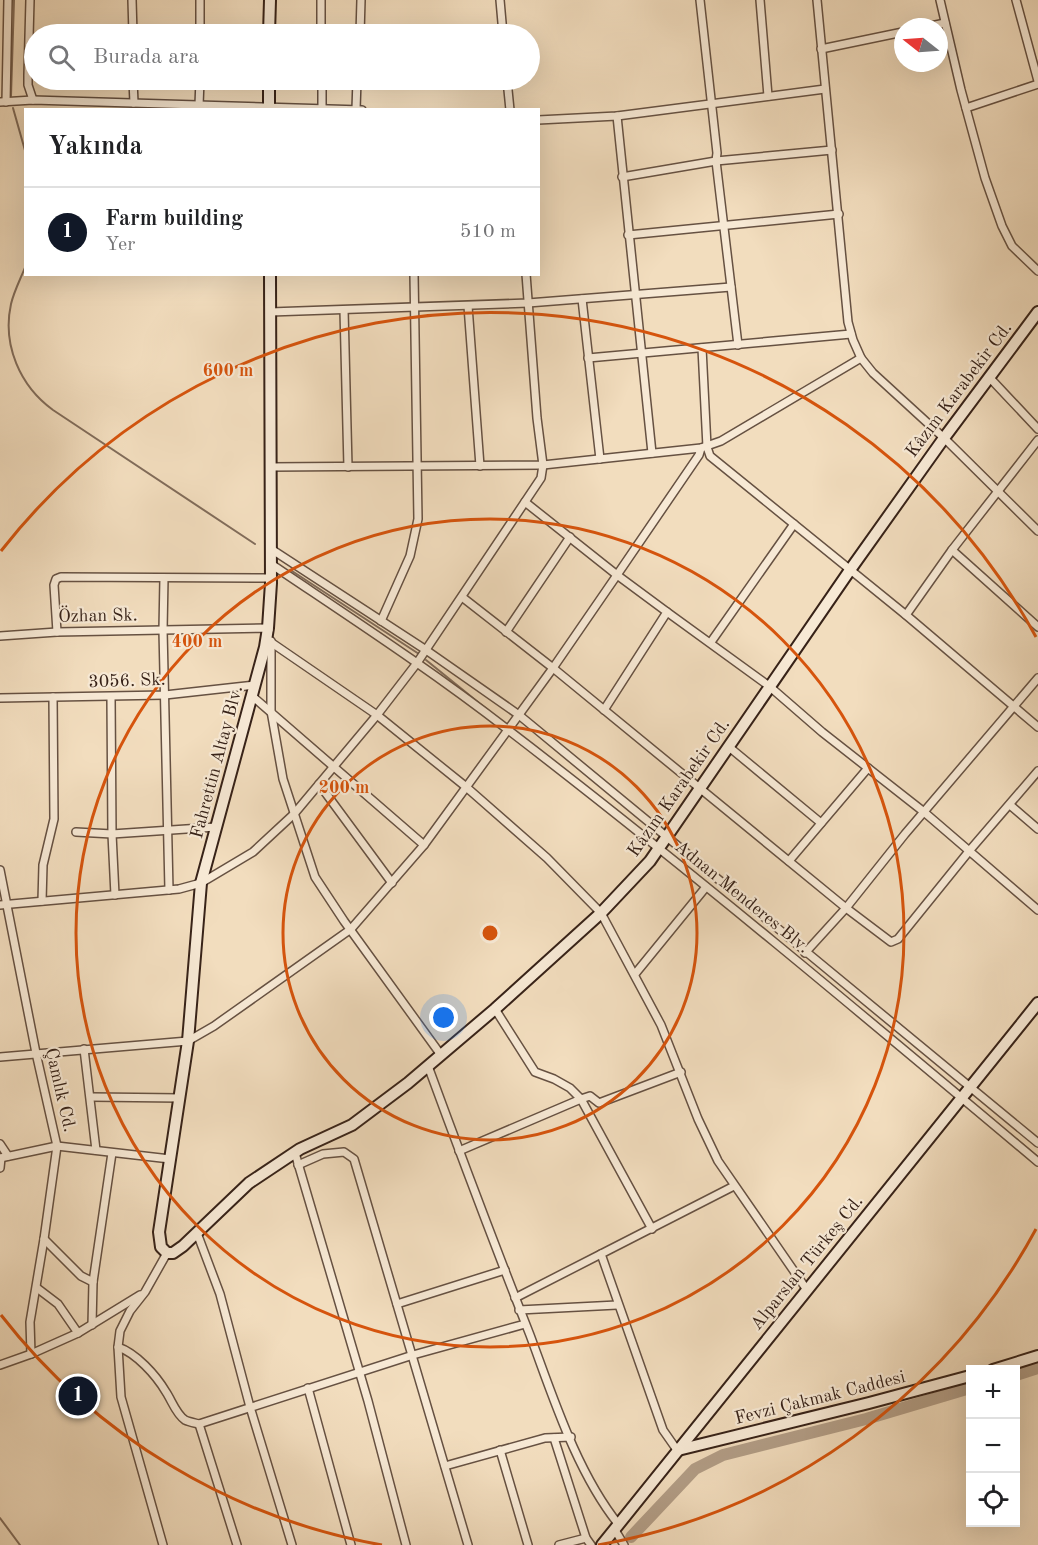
<!DOCTYPE html>
<html lang="tr">
<head>
<meta charset="utf-8">
<style>
	:root { --surface:#fff; --page:#f2f2f2; --text:#202124; --muted:#757577; --line:#e0e0e0; --accent:#111827 }
	body { margin:0; font-family:"Old Standard TT",serif; background:var(--page); color:var(--text) }
	.controls { position:absolute; right:18px; bottom:18px; display:grid; overflow:hidden; border-radius:0px; box-shadow:0 6px 24px #0002 }
	.controls button { width:54px; height:54px; display:grid; place-items:center; padding:0; border:0; border-bottom:2px solid var(--line); background:var(--surface); color:var(--text); font:30px sans-serif }
	.compass { position:absolute; left:894px; top:18px; width:54px; height:54px; border-radius:50%; background:var(--surface); box-shadow:0 6px 24px #0002; rotate:287deg }
	.you { position:absolute; left:444px; top:1018px; width:21px; height:21px; margin:-15px; border:4px solid #fff; border-radius:50%; background:#1a73e8; box-shadow:0 0 0 9px #1a73e833 }
	.badge { display:grid; place-items:center; width:39px; height:39px; border-radius:50%; background:var(--accent); color:#fff; font-size:20px; font-weight:700 }
	.pin { position:absolute; translate:-50% -50%; border:3px solid #fff; box-shadow:0 2px 6px #0006 }
	.list { margin:0; padding:0; list-style:none }
	h2 { display:flex; justify-content:space-between; align-items:center; height:78px; margin:0; padding:0 24px; font-size:26px }
	h2 small { font-size:20px; font-weight:400; color:var(--muted) }
	.list li { display:grid; grid-template-columns:39px 1fr auto; gap:18px; align-items:center; box-sizing:border-box; height:90px; padding:0 24px; border-top:2px solid var(--line) }
	.list b { display:block; font-size:22px; white-space:nowrap }
	.list p { margin:0; font-size:20px; white-space:nowrap; color:var(--muted) }
	.list em { font-size:20px; font-style:normal; color:var(--muted) }
	.icon { flex:none; width:33px; height:33px; fill:none; stroke:currentColor; stroke-width:2; stroke-linecap:round; stroke-linejoin:round }
	.map { position:relative; flex:none; width:1038px; height:1545px; overflow:hidden }
	.search { position:absolute; background:var(--surface); box-shadow:0 6px 24px #0002; left:24px; top:24px; width:516px; height:66px; display:flex; align-items:center; gap:15px; box-sizing:border-box; padding:0 21px; border-radius:33px; color:var(--muted); font-size:22px }
	.panel { position:absolute; background:var(--surface); box-shadow:0 6px 24px #0002; left:24px; top:108px; width:516px; height:168px; border-radius:0px }
	.map>svg:first-child { display:block }
</style>
</head>
<body>
<div class="map">
<svg width="1038" height="1545" viewBox="0 0 1038 1545">
	<rect width="100%" height="100%" fill="#f2ddbe"/>
	<filter id="stains"><feTurbulence type="fractalNoise" baseFrequency=".00333" numOctaves="4"/><feColorMatrix values="0 0 0 0 .2 0 0 0 0 .09 0 0 0 0 .02 0 0 0 .5 -.17"/></filter>
	<radialGradient id="worn" r=".72"><stop offset=".6" stop-color="#630" stop-opacity="0"/><stop offset="1" stop-color="#630" stop-opacity=".3"/></radialGradient>
	<g fill="none" stroke-linecap="round" stroke-linejoin="round">
		<g stroke="#816c5a" stroke-width="2">
			<polyline points="11,96 14,0"/>
			<polyline points="13,108 26,154"/>
			<path d="M26,265c-5,13 -12,26 -15,39 -9,41 9,82 42,106l202,134"/>
			<polyline points="292,571 419,654"/>
			<polyline points="426,660 489,711"/>
			<polyline points="970,1101 1038,1157"/>
			<polyline points="0,1518 20,1545"/>
		</g>
		<g stroke="#b29d86" stroke-width="12">
			<polyline points="1016,1375 1038,1368"/>
			<polyline points="631,1537 695,1469 723,1455 866,1419 970,1388"/>
		</g>
		<g stroke="#665142" stroke-width="10">
			<g id="street">
				<polyline points="30,0 28,75 28,85 33,100"/>
				<polyline points="132,0 133,34"/>
				<polyline points="321,0 321,34"/>
				<polyline points="500,0 503,34"/>
				<polyline points="700,0 717,153 716,161 738,345"/>
				<polyline points="760,0 768,96"/>
				<polyline points="817,0 848,322 853,340 861,358"/>
				<polyline points="940,0 961,90 985,178 1002,226 1012,246 1038,271"/>
				<polyline points="1016,0 1038,81"/>
				<polyline points="926,27 945,23"/>
				<polyline points="200,34 200,0"/>
				<polyline points="360,34 361,0"/>
				<polyline points="821,49 903,32"/>
				<polyline points="133,80 134,103"/>
				<polyline points="322,80 322,108"/>
				<polyline points="507,80 510,110"/>
				<polyline points="0,102 33,100 362,110"/>
				<polyline points="6,102 8,0"/>
				<polyline points="199,105 200,80"/>
				<polyline points="966,108 1038,84"/>
				<polyline points="356,109 357,80"/>
				<polyline points="617,116 652,453"/>
				<polyline points="538,120 617,116 825,89"/>
				<polyline points="622,177 716,161 832,150"/>
				<polyline points="628,235 839,214"/>
				<polyline points="582,299 600,459"/>
				<polyline points="468,306 480,466"/>
				<polyline points="344,310 348,467"/>
				<polyline points="270,312 528,303 731,287"/>
				<polyline points="702,348 707,447 710,456 906,615 1038,727"/>
				<polyline points="588,358 851,334"/>
				<polyline points="989,377 1038,429"/>
				<polyline points="271,467 543,465 701,448 721,441 861,358 873,373 944,438 1038,531"/>
				<polyline points="525,502 617,575 699,455 701,448"/>
				<polyline points="271,549 426,650 519,715 1038,1143"/>
				<polyline points="952,550 1038,627"/>
				<path d="M271,564c80,54 160,106 236,165 181,139 356,286 531,433"/>
				<polyline points="164,578 163,630 169,890"/>
				<polyline points="462,597 553,668 846,908 891,942 898,939 970,850 1038,771"/>
				<polyline points="667,612 769,686 822,732 924,812 1038,910"/>
				<polyline points="906,615 952,550 1038,440"/>
				<polyline points="381,621 410,556 418,519 414,274"/>
				<polyline points="57,632 54,585 56,579 61,577 271,578"/>
				<polyline points="506,632 570,537"/>
				<polyline points="0,636 57,632 268,628 269,630"/>
				<polyline points="271,641 271,711 283,779 315,877 344,921 441,1055"/>
				<polyline points="711,642 794,524"/>
				<polyline points="272,643 377,715 465,786 547,858 601,913 661,1025 698,1119 718,1161 807,1290"/>
				<polyline points="252,696 424,845"/>
				<polyline points="111,697 112,834 115,895"/>
				<polyline points="0,698 165,695 255,685"/>
				<polyline points="729,747 821,823"/>
				<polyline points="319,784 392,883"/>
				<polyline points="1010,805 1038,829"/>
				<polyline points="76,832 112,834 216,827"/>
				<polyline points="789,861 868,768"/>
				<polyline points="0,870 36,1053 57,1146 44,1239 30,1322 31,1354"/>
				<polyline points="42,901 43,865 54,819 53,697"/>
				<polyline points="0,905 179,889 201,883 253,852 294,814 377,715 417,663 541,478 543,465 537,418 526,274"/>
				<polyline points="805,953 846,908 905,834 1038,678"/>
				<polyline points="635,974 706,887"/>
				<polyline points="495,1009 535,1072 554,1079 570,1088 581,1099 652,1229"/>
				<polyline points="84,1049 96,1150"/>
				<polyline points="0,1057 188,1041 214,1026 351,929 424,845 553,668 617,575 667,612 604,710"/>
				<path d="M428,1066c33,90 67,180 102,269 23,62 47,138 89,190"/>
				<polyline points="91,1097 180,1098"/>
				<polyline points="0,1144 8,1156"/>
				<polyline points="459,1151 581,1099 590,1096 599,1103 681,1072"/>
				<polyline points="295,1153 368,1401 406,1545"/>
				<polyline points="0,1158 57,1146 170,1159"/>
				<polyline points="298,1165 323,1154 344,1152 354,1159 468,1545"/>
				<polyline points="0,1168 1,1158"/>
				<polyline points="197,1233 220,1294 250,1407 292,1545"/>
				<polyline points="44,1239 81,1276 93,1282"/>
				<polyline points="37,1288 58,1304 78,1333"/>
				<polyline points="515,1298 601,1254"/>
				<polyline points="397,1304 505,1270"/>
				<polyline points="519,1310 617,1305"/>
				<polyline points="92,1325 93,1282 112,1153"/>
				<path d="M118,1347c18,6 38,28 48,45 6,9 10,22 19,28 4,2 10,3 14,4l214,-69 112,-31"/>
				<polyline points="0,1365 31,1354 78,1333 140,1295"/>
				<polyline points="308,1388 351,1545"/>
				<polyline points="199,1424 237,1545"/>
				<polyline points="554,1438 586,1538 591,1545"/>
				<polyline points="500,1450 528,1545"/>
				<polyline points="677,1450 663,1430 601,1254 734,1186"/>
				<polyline points="445,1466 545,1438 571,1437"/>
				<polyline points="615,1530 624,1545"/>
				<polyline points="163,1545 121,1397 118,1347 120,1331 130,1311 145,1292 167,1253"/>
				<polyline points="559,1545 586,1538"/>
			</g>
		</g>
		<g stroke="#372218" stroke-width="14">
			<g id="secondary">
				<polyline points="269,34 270,0"/>
				<polyline points="269,110 269,80"/>
				<polyline points="270,274 271,583 268,628 265,647 201,883 188,1041 159,1232 161,1247 167,1253 173,1253 183,1246 249,1183 300,1149 352,1125 408,1083 495,1009 601,913 650,861 850,570 944,438 1038,312"/>
				<polyline points="993,1370 1038,1356"/>
				<polyline points="678,1450 869,1403 970,1376"/>
				<polyline points="602,1545 1038,1003"/>
			</g>
		</g>
		<use href="#street" stroke="#f7e9d5" stroke-width="7"/>
		<use href="#secondary" stroke="#f7e9d5" stroke-width="10"/>
	</g>
	<g fill="none" stroke="#d6540d" stroke-width="3">
		<circle cx="490" cy="933" r="207"/>
		<circle cx="490" cy="933" r="414"/>
		<path d="M1036 1229A621 621 0 0 1 598 1545M382 1545A621 621 0 0 1 1 1315M1 551A621 621 0 0 1 1036 637"/>
	</g>
	<g text-anchor="middle" dominant-baseline="central" stroke-width="4.5" stroke-linejoin="round" paint-order="stroke">
		<g font-size="18" fill="#372218" stroke="#f7e9d5">
			<text transform="translate(959 390) rotate(-53)">Kâzım Karabekir Cd.</text>
			<text transform="translate(98 616) rotate(-1)">Özhan Sk.</text>
			<text transform="translate(127 681) rotate(-2)">3056. Sk.</text>
			<text transform="translate(217 762) rotate(-75)">Fahrettin Altay Blv.</text>
			<text transform="translate(679 788) rotate(-55)">Kâzım Karabekir Cd.</text>
			<text transform="translate(742 897) rotate(39)">Adnan Menderes Blv.</text>
			<text transform="translate(60 1090) rotate(77)">Çamlık Cd.</text>
			<text transform="translate(807 1263) rotate(-51)">Alparslan Türkeş Cd.</text>
			<text transform="translate(820 1398) rotate(-14)">Fevzi Çakmak Caddesi</text>
		</g>
	</g>
	<circle cx="490" cy="933" r="9" fill="#d6540d" stroke="#f7e9d5" stroke-width="3"/>
	<g font-size="18" text-anchor="middle" font-weight="bold" fill="#d6540d" stroke="#f7e9d5" stroke-width="4.5" stroke-linejoin="round" paint-order="stroke">
		<text x="228" y="376">600 m</text>
		<text x="197" y="647">400 m</text>
		<text x="344" y="793">200 m</text>
	</g>
	<rect width="100%" height="100%" filter="url(#stains)"/>
	<rect width="100%" height="100%" fill="url(#worn)"/>
</svg>
<div class="controls">
<button>+</button>
<button>−</button>
<button><svg class="icon" aria-label="locate" viewBox="0 0 24 24"><circle cx="12" cy="12" r="6"/><path d="M12 2v4M12 18v4M2 12h4M18 12h4"/></svg></button>
</div>
<svg class="compass" viewBox="-18 -18 36 36"><path d="M0-13l5 13h-10z" fill="#e53935"/><path d="M0 13l5-13h-10z" fill="#757577"/></svg>
<div class="you"></div>
<div class="pin badge" style="left:78px;top:1396px">1</div>
<div class="search"><svg class="icon" aria-label="search" viewBox="0 0 24 24"><circle cx="10" cy="10" r="6"/><path d="M15 15l6 6"/></svg>Burada ara</div>
<section class="panel">
<h2>Yakında<small></small></h2>
<ul class="list">
<li><span class="badge">1</span><div><b>Farm building</b><p>Yer</p></div><em>510 m</em></li>
</ul>
</section>
</div>
</body>
</html>
